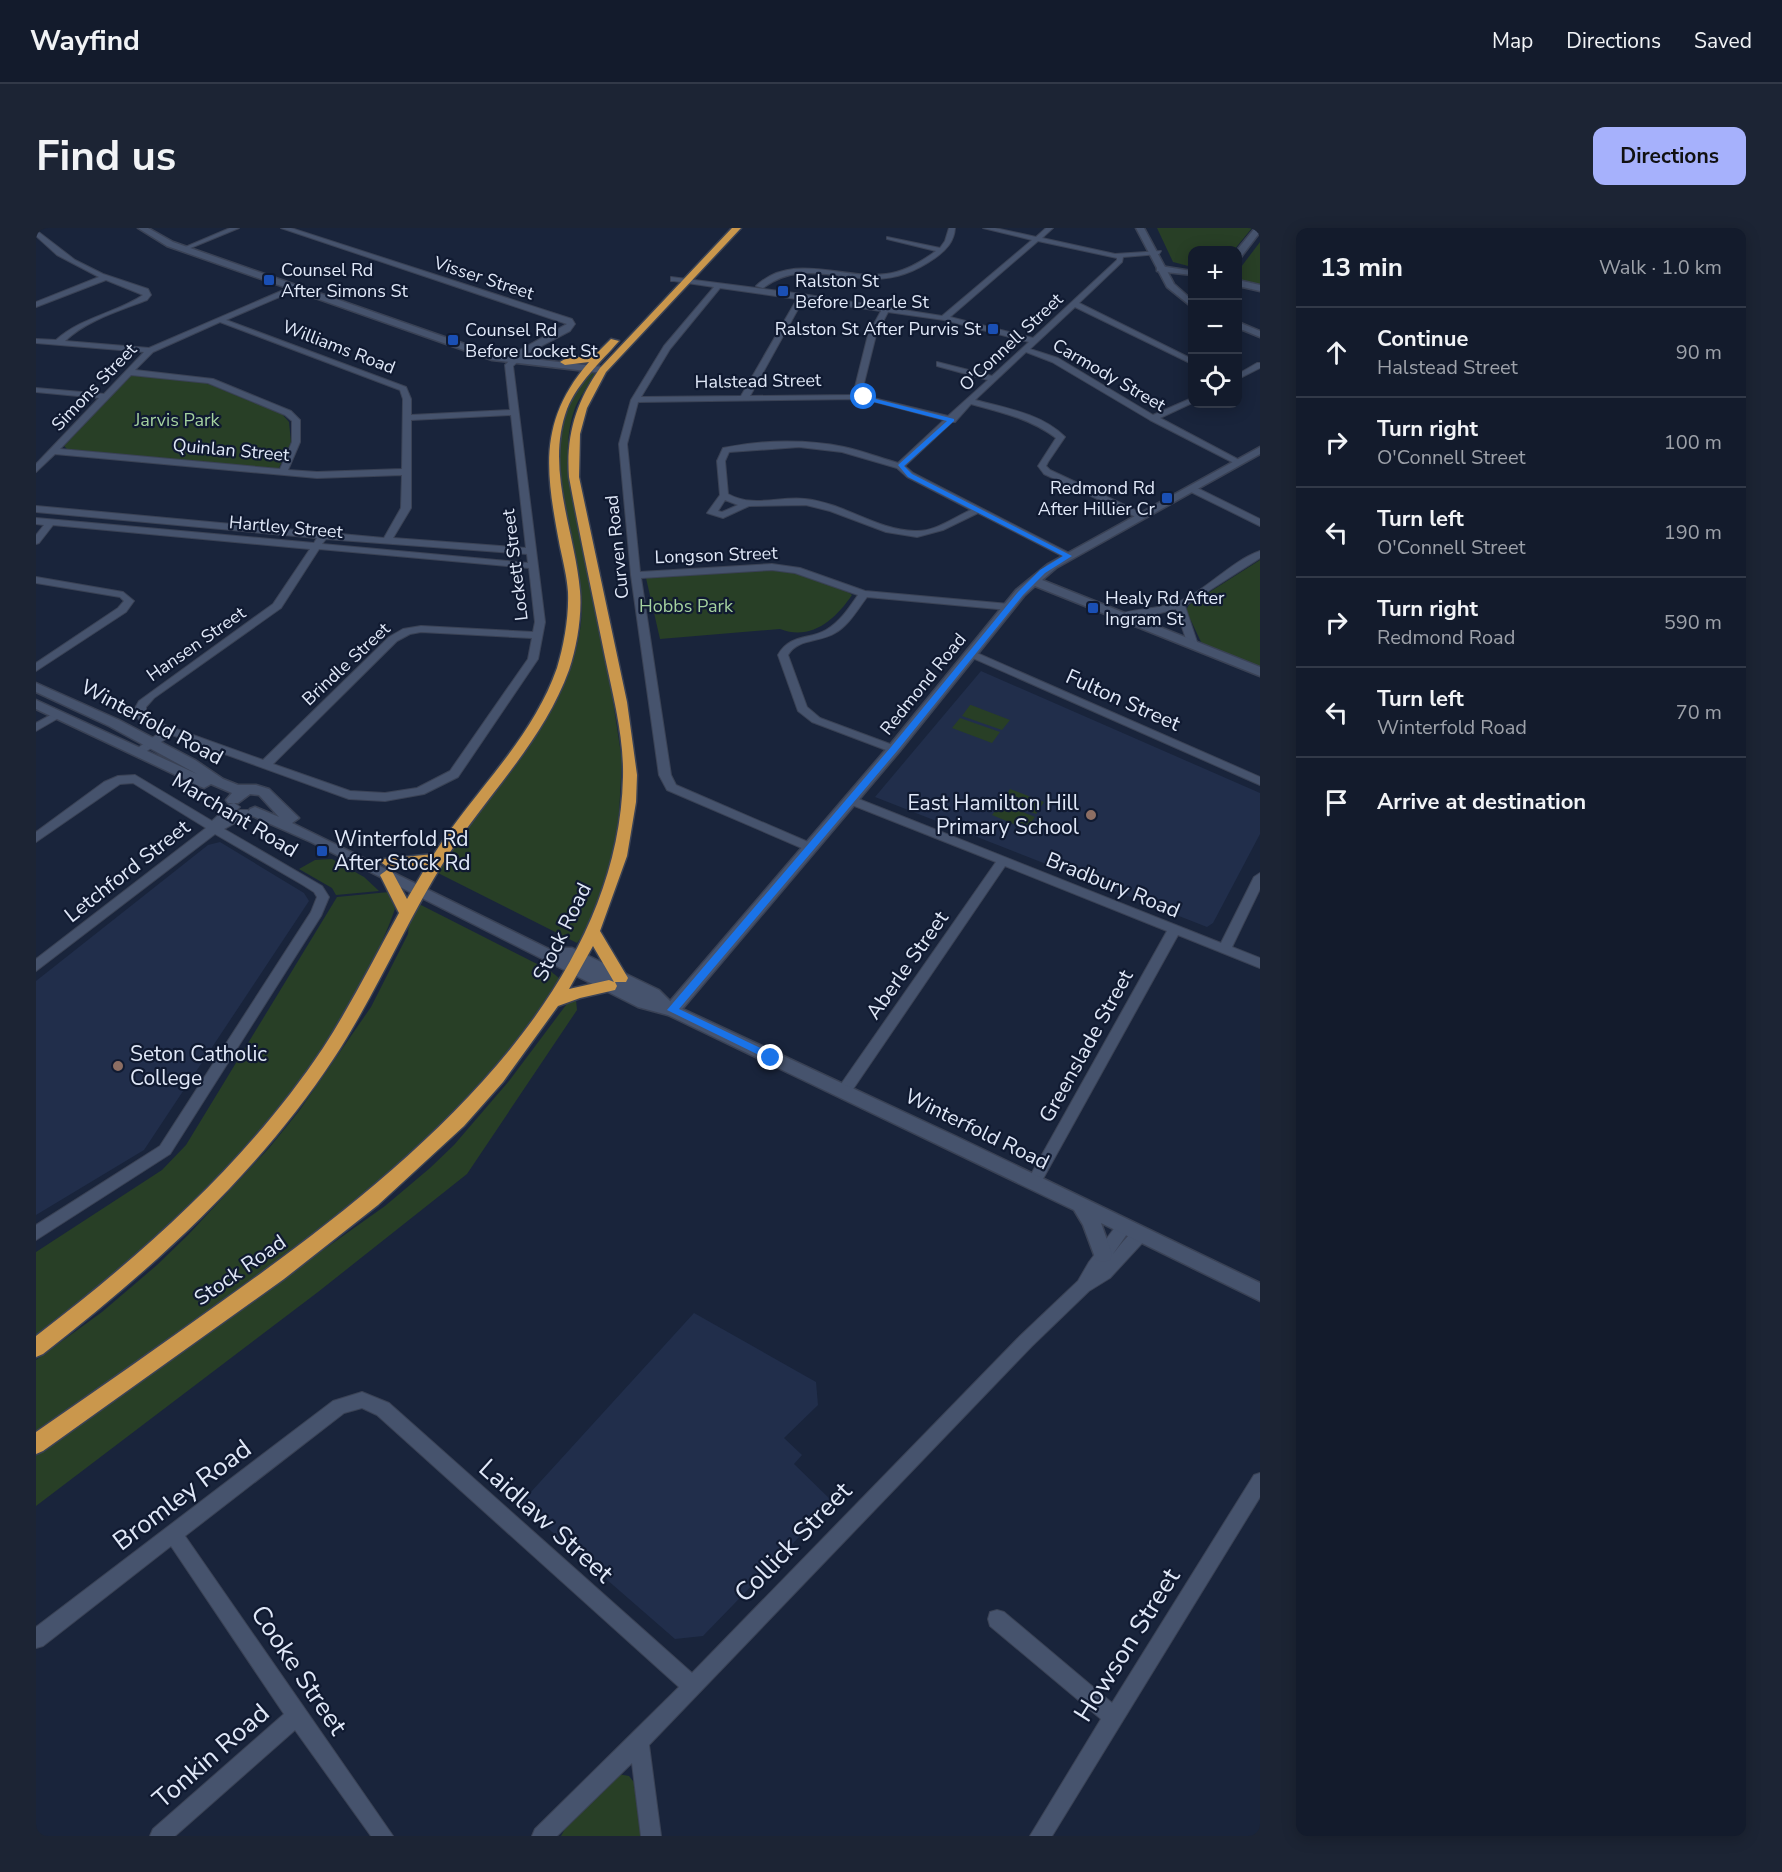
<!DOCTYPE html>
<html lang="en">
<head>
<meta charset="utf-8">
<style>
	:root { --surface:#131b2c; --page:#1c2434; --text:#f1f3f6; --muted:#9da1a9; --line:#323948; --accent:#a6b1fc }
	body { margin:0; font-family:"Nunito Sans",sans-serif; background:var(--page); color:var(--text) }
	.controls { position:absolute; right:18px; top:18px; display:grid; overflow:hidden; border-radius:12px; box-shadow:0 3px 15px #0003 }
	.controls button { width:54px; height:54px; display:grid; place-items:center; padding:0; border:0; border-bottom:2px solid var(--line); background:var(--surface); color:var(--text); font:30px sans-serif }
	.stop { position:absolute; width:18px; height:18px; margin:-14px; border:4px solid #1a73e8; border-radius:50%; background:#fff }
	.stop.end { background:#1a73e8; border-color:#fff; box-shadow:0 2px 6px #0008 }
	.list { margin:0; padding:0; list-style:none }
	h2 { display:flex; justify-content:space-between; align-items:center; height:78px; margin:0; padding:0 24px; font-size:26px }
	h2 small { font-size:20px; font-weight:400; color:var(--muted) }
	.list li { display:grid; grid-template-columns:39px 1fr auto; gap:18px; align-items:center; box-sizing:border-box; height:90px; padding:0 24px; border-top:2px solid var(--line) }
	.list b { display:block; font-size:22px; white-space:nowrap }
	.list p { margin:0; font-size:20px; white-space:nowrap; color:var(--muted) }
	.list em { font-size:20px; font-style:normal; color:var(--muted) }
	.icon { flex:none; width:33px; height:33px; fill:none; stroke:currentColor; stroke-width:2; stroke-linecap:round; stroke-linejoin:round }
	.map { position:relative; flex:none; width:1224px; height:1608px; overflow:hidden; border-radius:12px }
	header { display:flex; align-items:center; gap:36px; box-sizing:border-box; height:84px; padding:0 30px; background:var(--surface); border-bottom:2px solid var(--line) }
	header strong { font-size:28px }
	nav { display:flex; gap:33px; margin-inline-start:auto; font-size:21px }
	.intro { display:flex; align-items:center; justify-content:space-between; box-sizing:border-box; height:144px; padding:0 36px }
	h1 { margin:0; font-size:42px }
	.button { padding:15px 27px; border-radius:12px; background:var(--accent); color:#111; font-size:21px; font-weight:700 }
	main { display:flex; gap:36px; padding:0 36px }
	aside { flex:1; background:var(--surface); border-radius:12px; box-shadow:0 3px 15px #0003 }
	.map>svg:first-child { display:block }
</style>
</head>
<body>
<header>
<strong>Wayfind</strong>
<nav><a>Map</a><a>Directions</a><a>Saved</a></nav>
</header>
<div class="intro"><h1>Find us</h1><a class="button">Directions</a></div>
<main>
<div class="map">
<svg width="1224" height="1608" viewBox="0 0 1224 1608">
	<rect width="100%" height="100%" fill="#19243b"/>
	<g fill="#212e4b">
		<polygon points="945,443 1224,565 1224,606 1177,695 1171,699 839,569"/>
		<polygon points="184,614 268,665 273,673 108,922 0,987 0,753 172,617"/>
		<polygon points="658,1085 780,1154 782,1177 748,1210 766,1227 758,1236 797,1274 667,1408 639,1411 484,1276"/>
	</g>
	<g fill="#283f26">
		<polygon points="1121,0 1216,0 1198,22 1156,22 1156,39 1137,34"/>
		<polygon points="1224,14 1224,58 1202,53 1202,43"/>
		<path d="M554,144h4v3c-6,11 -14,21 -19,33 -9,25 -8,49 -5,75l39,191 13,87 -4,69 -10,40 -21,59 -10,14 -141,-71c51,-78 124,-141 143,-236 14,-69 -32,-140 -18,-208 4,-20 17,-39 29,-56z"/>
		<polygon points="94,147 170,155 246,186 253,194 255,214 243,240 235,241 31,221 28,218"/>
		<polygon points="1224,332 1224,439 1170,417 1165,414 1150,382 1153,377"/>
		<path d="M730,342c24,2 68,8 86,25 -17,25 -41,46 -72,34l-120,10 -14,-61z"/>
		<polygon points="934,477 935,477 974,492 966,502 926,488"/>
		<polygon points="924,490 964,504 956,515 916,500"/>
		<polygon points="974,561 1008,574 1000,586 966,573"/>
		<polygon points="965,575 999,589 990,601 956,587"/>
		<polygon points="296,631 328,649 343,663 300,667 296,660 263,641 279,632"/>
		<path d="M353,664l6,17c-12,34 -29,66 -47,98 -77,133 -192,237 -312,331v-86l126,-82 24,-25 151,-248z"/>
		<polygon points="385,677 513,742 523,750 500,790 408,900 274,1014 0,1205 0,1132 66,1084 121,1037 152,1007 233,920 263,883 335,779 372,706 373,693 382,678"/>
		<polygon points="540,772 541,782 431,946 282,1064 0,1278 0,1226 349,978 394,940 418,917 473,853 533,773"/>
		<polygon points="582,1546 593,1548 601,1558 607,1608 525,1608 534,1592"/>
	</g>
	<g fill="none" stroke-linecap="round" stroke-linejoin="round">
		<g stroke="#3a4255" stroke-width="2">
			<g id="minor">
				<polygon points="194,0 203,0 152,21 147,20"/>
				<path d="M245,0h10l281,91 3,5 -5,7 -44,23 -13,12 32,256 -7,37 -80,118 -34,17 -39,7 -36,-2 -177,-64 -30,19 -4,2 -6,-4 30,-21c-12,-4 -25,-7 -28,-21l5,-9 134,-97 37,-55 -257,-24 -14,18 -3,1v-9l8,-10 -8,-1v-6l278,25 3,-5 -281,-26v-6l348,32 17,-30 1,-33 -85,3 -262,-24 -19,18v-8l63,-66 -63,-6v-4l68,6 40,-42 -108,-9v-4l20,1c26,-23 60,-27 87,-45l-37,-15 -70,27v-5l63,-25 -42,-22 -21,-19v-6l39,30 28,14 45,15 3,6 -4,5c-28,11 -60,20 -82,41l84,7 146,-63 4,2 -1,2 -72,31 180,67 5,12v16l99,-5 -5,-45 15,-15 47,-26zM184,94l180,68 3,9 -1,70 -85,3 -29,-2 12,-28v-22l-9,-9 -78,-32 -78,-9 18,-18zM95,147l77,8 77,32 7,6v21l-12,27 -220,-20zM475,187l15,133 -133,-10 18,-30v-88zM290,311l201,15 1,9 -206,-19zM283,321l210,19 6,54 -2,10 -112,-6 -18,3 -14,8 -126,123 -109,-39 -8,-6v-8l8,-9 127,-90zM385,404l111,6 -4,21 -78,112 -33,17 -32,5 -35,-2 -77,-27 124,-123 13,-7z"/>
				<path d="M913,0h6c-1,14 -9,22 -20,30 -17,12 -38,21 -60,21 -41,0 -76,-18 -112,9l-7,-2c37,-35 87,-6 130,-12 18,-2 35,-12 50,-23l-49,-12v-2l53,11 5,-7z"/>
				<path d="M947,0h12l41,9 10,-9h7l-11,10 73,16 46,-3 -2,3 -36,3 -1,5 -43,41 113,56v5l-117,-57 -45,42 28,9 95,57 39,-17v5l-32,15 83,44 -7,2 -86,-44 -98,-58 -26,-10 -51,48c31,8 67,14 90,37l-17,25 -2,4 4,4 94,44v4h-6l-94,-44 -6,-8 18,-28c-25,-19 -55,-26 -85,-34l-16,18h-3l-47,44 8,7 158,81 2,2 -5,3 -90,-46 -35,17 -26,7 -31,-5 -56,-21 -24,-6 -57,1 -26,12 -16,-5 13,-18 -3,-34 6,-13c39,-8 83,-9 121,-1 19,4 36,11 54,16l46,-43 -72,-19 -16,-2 -218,3 -11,42 13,128 132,-8 28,4 65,23 144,13 5,3 -5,3 -142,-13c-10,13 -18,28 -32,36 -16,10 -37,5 -47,22l19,52 13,11 78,29v4l-4,2 -82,-31 -14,-11 -20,-56c12,-21 30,-15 48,-25 14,-8 23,-22 32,-35l-63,-22 -23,-3 -131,8 30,197 5,10 139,60 2,3 -2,3 -4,1 -144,-62 -8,-15 -28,-200 -12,-131 12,-44 33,-54 50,-59 -40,-6h-3v-4l131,17 140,22 90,-76zM1002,13l79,17v2l-84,78 -83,-21zM684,60l77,11 -56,97 -100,1 29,-48zM767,72l78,11 -13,24 -15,60 -103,1zM852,84l56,8 85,22 -37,34 -55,-14v4l51,14 -40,36 -87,-21 15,-60zM763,219l43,5 55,16 10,9 64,33c-18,8 -36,22 -56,21 -39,-1 -71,-28 -110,-32 -26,-3 -52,9 -77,-5l-3,-33 4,-9zM689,272l13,5 -16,7 -4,-1z"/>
				<polygon points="1221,135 1224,135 1224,140 1202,151 1202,146"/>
				<polygon points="1153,259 1159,259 1224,291 1224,298 1153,263"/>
				<path d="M1224,323v7l-75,48 13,39 -1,2h-8l-1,-2 -12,-36c-14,3 -49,15 -60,7 10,-7 44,-7 59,-13 31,-11 54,-41 85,-52z"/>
				<polygon points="0,349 87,364 98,373 90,384 0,443 0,435 82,380 88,373 84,369 0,355"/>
				<polygon points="934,422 1224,549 1224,557 930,427 929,425"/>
				<polygon points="22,483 27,486 26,488 0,503 0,495"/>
				<polygon points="99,547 176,593 194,576 198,575 204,579 192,590 204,582 212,582 214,585 212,588 188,601 286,658 293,669 285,688 134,926 0,1012 0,997 124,918 275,684 281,669 278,664 267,657 179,606 0,743 0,731 170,600 97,555 84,556 0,614 0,604 68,554 82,548"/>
				<polygon points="815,568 1185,715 1218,649 1224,645 1224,661 1196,719 1224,730 1224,740 1142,707 1003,958 998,960 993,958 991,954 993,950 1131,703 969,638 813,867 803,867 801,863 803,859 960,634 811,575 809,572"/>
				<path d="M1088,992l5,2 3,5 -19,27c8,-9 19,-28 32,-24l3,5 -3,5 -35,38 -21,13 -57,55 -383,399 12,91h-20l-9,-73 -75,73h-25l3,-7 144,-142 -302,-272 -15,-7 -18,5 -159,123 208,300h-22l-76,-106 -120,106h-25l3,-7 131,-115 -113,-168 -128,100 -7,2v-21l297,-226 29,-9 27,11 303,270 328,-337 58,-55 11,-19 30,-40z"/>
				<polygon points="1224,1245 1224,1269 1016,1608 994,1608 1065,1491 954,1398 952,1391 954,1384 961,1382 968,1384 1076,1475 1218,1247"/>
			</g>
		</g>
		<g stroke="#3a4255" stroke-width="3">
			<g id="tertiary">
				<polygon points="102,0 112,0 137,14 460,127 567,139 572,142 567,145 456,132 131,18"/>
				<polygon points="1219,0 1224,0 1224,4 1205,29 1202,29 1201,22"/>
				<polygon points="1124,38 1156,43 1156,47 1121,43 1121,39"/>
				<polygon points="1202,52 1224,57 1224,63 1202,58"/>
				<polygon points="1224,219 1224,226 1020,340 1006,352 1224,439 1224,448 999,358 988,368 863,524 642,786 636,788 630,786 628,782 630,778 853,518 980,362 1012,336"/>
			</g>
		</g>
		<g stroke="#3a4255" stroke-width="3">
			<g id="secondary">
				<polygon points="1100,0 1108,0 1138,56 1156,72 1156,79 1131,59"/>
				<polygon points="1202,94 1224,103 1224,109 1202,100"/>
				<polygon points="0,455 83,492 159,532 187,551 202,557 220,557 233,561 263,590 256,595 523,726 524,720 536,720 623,762 638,777 919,908 1224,1055 1224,1073 1065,995 1076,1026 1074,1032 1067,1034 1060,1032 1047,997 1038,982 632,787 602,779 275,614 214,587 212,584 214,581 219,579 243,589 223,567 214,566 202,575 192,575 190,572 196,565 175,556 168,560 163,558 0,481 0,472 161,546 73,498 0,464"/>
			</g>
		</g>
		<g stroke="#3a4255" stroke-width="3">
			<g id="trunk">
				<path d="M696,0h9l-135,144 -19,36 -7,26 -1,43 48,225 10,73 -1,27 -9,54 -27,75 28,47 -2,4h-11l2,4 -2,4 -35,8 -22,8 -55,76 -39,44 -86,79 -94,74 -241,172 -7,3v-22c62,-43 124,-86 185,-130 170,-121 397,-296 402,-525 1,-40 -10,-81 -18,-120 -12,-60 -25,-120 -36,-180 -3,-42 7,-75 31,-109zM557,718l21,36 -5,-2 -40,9z"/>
				<path d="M575,111l8,2c-19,22 -41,41 -52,68 -22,60 8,122 13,182 2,25 -3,55 -11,79 -26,72 -83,126 -124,190 -40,64 -69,134 -111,198 -77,117 -181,210 -291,296l-7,3v-21c108,-83 211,-174 287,-288 28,-43 51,-90 76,-135l-19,-38 7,-5 5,1 15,28 20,-34 -38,3 -7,-5 2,-4 50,-5c39,-62 98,-114 123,-186 7,-23 12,-52 11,-76 -1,-15 -5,-31 -8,-45 -14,-74 -23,-125 29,-185l-24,3 -5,-3 5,-3 30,-4z"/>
			</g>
		</g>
		<use href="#minor" fill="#46536d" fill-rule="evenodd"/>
		<use href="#tertiary" fill="#46536d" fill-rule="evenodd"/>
		<use href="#secondary" fill="#46536d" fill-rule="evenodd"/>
		<use href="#trunk" fill="#ca974c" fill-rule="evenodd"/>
	</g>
	<polygon fill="#1a73e8" points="828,168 918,191 918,193 868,238 876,246 1036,328 1009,345 987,367 861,523 643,781 739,827 740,830 735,833 631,782 855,519 982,364 1004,342 1027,328 872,249 862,237 911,193 826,171"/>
	<g fill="#1a4fb4" stroke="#101a31" stroke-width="2">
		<rect x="227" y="46" width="12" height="12" rx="3"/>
		<rect x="741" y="57" width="12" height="12" rx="3"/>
		<rect x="951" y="95" width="12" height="12" rx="3"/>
		<rect x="411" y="106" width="12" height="12" rx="3"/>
		<rect x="1125" y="264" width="12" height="12" rx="3"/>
		<rect x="1051" y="374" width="12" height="12" rx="3"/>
		<rect x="280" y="617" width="12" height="12" rx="3"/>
	</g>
	<g fill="#8d6e63" stroke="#101a31" stroke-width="2">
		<circle cx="1055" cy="587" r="6"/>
		<circle cx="82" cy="838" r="6"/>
	</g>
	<g text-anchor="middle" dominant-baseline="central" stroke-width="4.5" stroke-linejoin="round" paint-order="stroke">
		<g font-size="18" fill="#e0e8f8" stroke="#101a31" text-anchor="start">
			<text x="245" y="42">Counsel Rd<tspan x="245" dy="21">After Simons St</tspan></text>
			<text x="759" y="53">Ralston St<tspan x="759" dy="21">Before Dearle St</tspan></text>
			<text x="945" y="101" text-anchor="end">Ralston St After Purvis St</text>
			<text x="429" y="102">Counsel Rd<tspan x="429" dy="21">Before Locket St</tspan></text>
			<text x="1119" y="260" text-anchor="end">Redmond Rd<tspan x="1119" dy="21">After Hillier Cr</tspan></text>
			<text x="1069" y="370">Healy Rd After<tspan x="1069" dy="21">Ingram St</tspan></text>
		</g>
		<g font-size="18" fill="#e0e8f8" stroke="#101a31">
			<text transform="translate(448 50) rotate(18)">Visser Street</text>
			<text transform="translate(975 114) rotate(-43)">O'Connell Street</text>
			<text transform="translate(303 119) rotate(21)">Williams Road</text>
			<text transform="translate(1073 147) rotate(30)">Carmody Street</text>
			<text transform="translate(722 153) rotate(-1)">Halstead Street</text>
			<text transform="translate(58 159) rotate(-46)">Simons Street</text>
			<text transform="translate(195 222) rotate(5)">Quinlan Street</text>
			<text transform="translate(250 299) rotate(5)">Hartley Street</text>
			<text transform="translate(581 319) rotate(-96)">Curven Road</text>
			<text transform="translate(680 327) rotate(-2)">Longson Street</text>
			<text transform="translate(479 337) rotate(-97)">Lockett Street</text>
			<text transform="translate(160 416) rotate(-35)">Hansen Street</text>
			<text transform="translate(310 436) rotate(-43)">Brindle Street</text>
			<text transform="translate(887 456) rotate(-51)">Redmond Road</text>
		</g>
		<g font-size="18" fill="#a4d19f" stroke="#101a31">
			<text x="141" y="192">Jarvis Park</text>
			<text x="650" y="378">Hobbs Park</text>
		</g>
		<g font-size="21" fill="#e0e8f8" stroke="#101a31">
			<text transform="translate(1087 472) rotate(24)">Fulton Street</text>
			<text transform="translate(116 494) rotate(28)">Winterfold Road</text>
			<text transform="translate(199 587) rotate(31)">Marchant Road</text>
			<text transform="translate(91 643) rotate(-38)">Letchford Street</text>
			<text transform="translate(1077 657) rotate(22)">Bradbury Road</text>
			<text transform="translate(526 704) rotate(-64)">Stock Road</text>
			<text transform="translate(871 737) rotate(-55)">Aberle Street</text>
			<text transform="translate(1050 818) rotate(-61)">Greenslade Street</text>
			<text transform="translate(941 901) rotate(26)">Winterfold Road</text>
			<text transform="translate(204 1042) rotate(-35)">Stock Road</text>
		</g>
		<g font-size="21" fill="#e0e8f8" stroke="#101a31" text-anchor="start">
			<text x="1043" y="575" text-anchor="end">East Hamilton Hill<tspan x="1043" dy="24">Primary School</tspan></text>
			<text x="298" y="611">Winterfold Rd<tspan x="298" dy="24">After Stock Rd</tspan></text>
			<text x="94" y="826">Seton Catholic<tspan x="94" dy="24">College</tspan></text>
		</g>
		<g font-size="26" fill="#e0e8f8" stroke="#101a31">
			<text transform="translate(146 1267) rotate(-37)">Bromley Road</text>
			<text transform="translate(510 1293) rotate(42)">Laidlaw Street</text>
			<text transform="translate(757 1314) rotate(-46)">Collick Street</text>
			<text transform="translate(1091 1417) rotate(-58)">Howson Street</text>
			<text transform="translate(263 1442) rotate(56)">Cooke Street</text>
			<text transform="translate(175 1528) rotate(-41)">Tonkin Road</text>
		</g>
	</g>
</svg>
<div class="controls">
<button>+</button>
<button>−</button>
<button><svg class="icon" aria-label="locate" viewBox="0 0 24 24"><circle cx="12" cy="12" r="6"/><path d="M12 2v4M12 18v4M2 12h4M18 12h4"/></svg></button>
</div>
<div class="stop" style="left:828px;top:169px"></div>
<div class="stop end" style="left:735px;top:830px"></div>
</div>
<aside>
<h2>13 min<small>Walk · 1.0 km</small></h2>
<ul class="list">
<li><svg class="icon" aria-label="ahead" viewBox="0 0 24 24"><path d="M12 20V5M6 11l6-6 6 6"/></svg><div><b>Continue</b><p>Halstead Street</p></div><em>90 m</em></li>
<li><svg class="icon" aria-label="right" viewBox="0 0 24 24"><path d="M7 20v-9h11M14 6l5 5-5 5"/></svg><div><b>Turn right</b><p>O'Connell Street</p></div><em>100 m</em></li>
<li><svg class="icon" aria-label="left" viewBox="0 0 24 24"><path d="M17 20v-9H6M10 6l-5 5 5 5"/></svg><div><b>Turn left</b><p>O'Connell Street</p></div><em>190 m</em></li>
<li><svg class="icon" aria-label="right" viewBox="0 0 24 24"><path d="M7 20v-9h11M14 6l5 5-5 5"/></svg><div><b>Turn right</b><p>Redmond Road</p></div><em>590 m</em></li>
<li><svg class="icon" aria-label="left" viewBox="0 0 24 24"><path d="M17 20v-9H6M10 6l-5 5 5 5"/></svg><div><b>Turn left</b><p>Winterfold Road</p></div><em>70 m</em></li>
<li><svg class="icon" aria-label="arrive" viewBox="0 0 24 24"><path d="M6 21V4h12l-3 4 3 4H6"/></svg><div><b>Arrive at destination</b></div></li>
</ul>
</aside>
</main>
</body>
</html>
